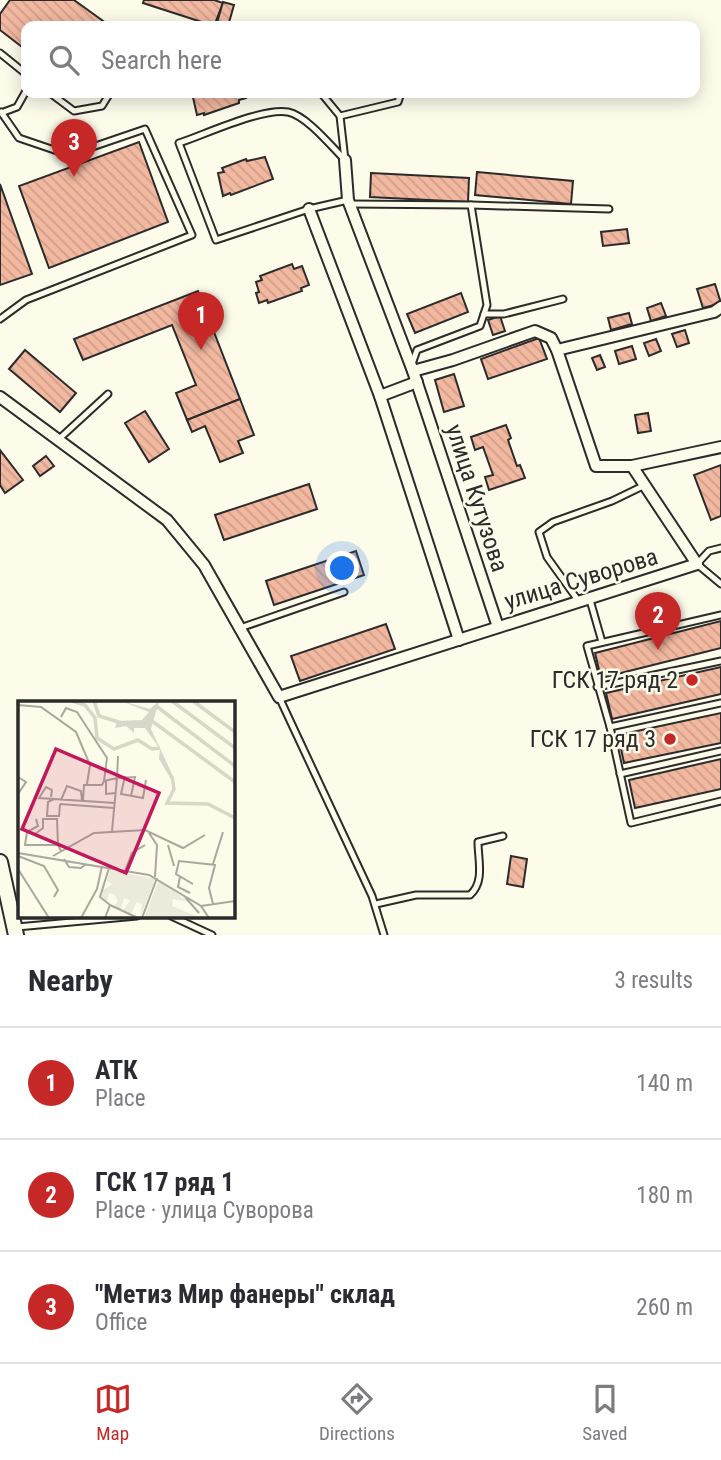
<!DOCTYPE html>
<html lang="en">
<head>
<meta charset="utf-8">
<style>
	:root { --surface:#fff; --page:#f7f7f7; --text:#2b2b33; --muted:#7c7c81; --line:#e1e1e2; --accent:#c62828 }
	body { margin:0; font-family:"Roboto Condensed",sans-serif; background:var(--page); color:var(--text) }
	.you { position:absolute; left:343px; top:569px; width:24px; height:24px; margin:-18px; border:5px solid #fff; border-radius:50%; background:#1a73e8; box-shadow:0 0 0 10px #1a73e833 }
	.badge { display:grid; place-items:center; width:46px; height:46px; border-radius:50%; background:var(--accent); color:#fff; font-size:23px; font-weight:700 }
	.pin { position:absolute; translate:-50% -58px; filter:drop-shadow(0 2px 4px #0008) }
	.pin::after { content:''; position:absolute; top:37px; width:24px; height:21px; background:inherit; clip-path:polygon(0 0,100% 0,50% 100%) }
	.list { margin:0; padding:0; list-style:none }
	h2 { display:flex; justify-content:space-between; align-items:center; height:91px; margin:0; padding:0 28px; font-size:30px }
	h2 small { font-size:23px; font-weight:400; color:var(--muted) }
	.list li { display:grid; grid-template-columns:46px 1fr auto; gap:21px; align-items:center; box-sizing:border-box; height:112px; padding:0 28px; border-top:2px solid var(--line) }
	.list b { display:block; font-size:26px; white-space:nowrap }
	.list p { margin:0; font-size:23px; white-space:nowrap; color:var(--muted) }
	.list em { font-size:23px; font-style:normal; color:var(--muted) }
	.icon { flex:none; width:38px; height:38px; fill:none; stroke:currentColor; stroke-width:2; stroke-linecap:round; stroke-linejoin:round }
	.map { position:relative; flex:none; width:721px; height:935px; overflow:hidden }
	.search { position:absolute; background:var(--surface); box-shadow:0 4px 18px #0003; left:21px; right:21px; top:21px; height:77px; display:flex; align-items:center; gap:18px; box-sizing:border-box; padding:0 24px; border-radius:14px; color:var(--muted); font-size:26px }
	.sheet { height:427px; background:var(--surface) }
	nav { display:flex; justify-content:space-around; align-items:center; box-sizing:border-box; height:98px; border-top:2px solid var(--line); background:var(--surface); font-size:19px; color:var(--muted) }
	nav a { display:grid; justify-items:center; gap:4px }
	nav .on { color:var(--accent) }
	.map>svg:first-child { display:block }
</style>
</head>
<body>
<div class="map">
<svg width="721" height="935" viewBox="0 0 721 935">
	<defs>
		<pattern id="building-back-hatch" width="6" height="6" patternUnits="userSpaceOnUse" patternTransform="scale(1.75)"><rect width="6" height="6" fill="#f2b8a0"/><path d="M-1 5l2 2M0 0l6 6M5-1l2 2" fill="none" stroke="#d09e8a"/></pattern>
	</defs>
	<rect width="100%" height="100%" fill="#fdfbea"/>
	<g fill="url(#building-back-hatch)" stroke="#2b2b2b" stroke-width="2">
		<polygon points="10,0 74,0 110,26 26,26 26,50 0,30 0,14"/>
		<polygon points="144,0 214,0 223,3 214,26 143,3"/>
		<polygon points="223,2 234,5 228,26 216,26"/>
		<polygon points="192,93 245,93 246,98 239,100 239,103 204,115 204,113 197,115"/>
		<polygon points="139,142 168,222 49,268 19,186"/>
		<polygon points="265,157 273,179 231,195 230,193 223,196 218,173 224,172 222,168 246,159 247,161"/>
		<polygon points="477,172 573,181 571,204 475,195"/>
		<polygon points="371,173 469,178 468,202 370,197"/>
		<polygon points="0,184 32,274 0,285"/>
		<polygon points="627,229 629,243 603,246 601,232"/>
		<polygon points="292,264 294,269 302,266 309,285 301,288 302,291 268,303 267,300 259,303 256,293 259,292 256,282 262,280 260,276"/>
		<polygon points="715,284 721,303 703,308 697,289"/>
		<polygon points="198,291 240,399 187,420 176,393 196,385 172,325 83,360 74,339"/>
		<polygon points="461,293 468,312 415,333 407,314"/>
		<polygon points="661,303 666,316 651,321 647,308"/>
		<polygon points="629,313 632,324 611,330 608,318"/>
		<polygon points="500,316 505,331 493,335 488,320"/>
		<polygon points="685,330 689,343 677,347 672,334"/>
		<polygon points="539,338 547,359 488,379 481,359"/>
		<polygon points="656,339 661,351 649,356 644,343"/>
		<polygon points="632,346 636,359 619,364 615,351"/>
		<polygon points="25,350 76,393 60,412 9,369"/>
		<polygon points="600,355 605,367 597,370 592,358"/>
		<polygon points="454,374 464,406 444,412 435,380"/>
		<polygon points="240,399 254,435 238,441 243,453 220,462 205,426 192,432 187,420"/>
		<polygon points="145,411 169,449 149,462 125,423"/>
		<polygon points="648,413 651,431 638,433 635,415"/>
		<polygon points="506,425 511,438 508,440 517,466 520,465 525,478 489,490 485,477 493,475 483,447 475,450 471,437"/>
		<polygon points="0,450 23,480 5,493 0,485"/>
		<polygon points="46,456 54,466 40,476 33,466"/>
		<polygon points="721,465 721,516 711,520 694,475"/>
		<polygon points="309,484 317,509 224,540 215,515"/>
		<polygon points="356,551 364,575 274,605 266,581"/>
		<polygon points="721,621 721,648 601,678 595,653"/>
		<polygon points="386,624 395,649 300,681 291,656"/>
		<polygon points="721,667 721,694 612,719 606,693"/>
		<polygon points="721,713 721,743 624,763 618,735"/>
		<polygon points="721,759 721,789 635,808 629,780"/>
		<polygon points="511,856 527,859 523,887 507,884"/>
	</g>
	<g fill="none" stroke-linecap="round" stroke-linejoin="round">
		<g stroke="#2b2b2b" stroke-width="9">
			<g id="service">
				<polyline points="291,26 304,26"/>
				<polyline points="0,53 26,74"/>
				<polyline points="50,93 74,111 102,106 110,93"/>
				<polyline points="321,93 340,116 345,160"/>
				<polyline points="1,113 17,107 26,91"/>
				<polyline points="340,116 398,102 401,93"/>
				<path d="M345,160c-14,-14 -38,-44 -57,-48 -25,-5 -84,23 -109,31l37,97 93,-31 39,-9"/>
				<polyline points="350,204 471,205 487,305 480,326 417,350 412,364"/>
				<polyline points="471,205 609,209"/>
				<polyline points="484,314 504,314 563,299"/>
				<polyline points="0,319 26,300 192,235 145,129 69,155 19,138 1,112"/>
				<polyline points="59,439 108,394"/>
				<polyline points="721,548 709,551 697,564 721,584"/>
				<polyline points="590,600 602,642"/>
				<polyline points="580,603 547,557 539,532 553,522 612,501 645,485"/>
				<polyline points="721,615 587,646 610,727 631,823 721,801"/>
				<polyline points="240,628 344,592"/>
				<polyline points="597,687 721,661"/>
				<polyline points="279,697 372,896 384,935"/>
				<polyline points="610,727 721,703"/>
				<polyline points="620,774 721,751"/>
				<path d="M376,904l40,-9h54c15,-13 8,-35 8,-53l25,-6"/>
				<polyline points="171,916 212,935"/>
				<polyline points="17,927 137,916"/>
			</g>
		</g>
		<g stroke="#2b2b2b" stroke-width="14">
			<g id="minor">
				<polyline points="345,160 348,200 413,371 498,627"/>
				<polyline points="309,209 380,396 459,640"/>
				<polyline points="557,350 714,312 721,307"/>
				<polyline points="413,371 453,360 535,331 551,338 557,350 596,466 632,466"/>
				<polyline points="380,396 417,382"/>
				<polyline points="0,397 167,520 204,565 279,697 697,564 632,466 721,447"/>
			</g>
		</g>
		<g stroke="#2b2b2b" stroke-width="18">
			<polyline id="tertiary" points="0,862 16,935"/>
		</g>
		<use href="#service" stroke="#fdfbea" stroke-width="5"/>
		<use href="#minor" stroke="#fdfbea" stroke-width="10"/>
		<use href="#tertiary" stroke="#fdfbea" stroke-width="14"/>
	</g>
	<g fill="#c62828" stroke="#fdfbea" stroke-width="2.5">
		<circle cx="692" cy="680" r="7"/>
		<circle cx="670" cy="739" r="7"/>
	</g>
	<g text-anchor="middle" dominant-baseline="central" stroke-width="5" stroke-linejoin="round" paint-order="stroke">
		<g font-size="24" fill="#2b2b2b" stroke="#fdfbea">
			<text transform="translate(477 498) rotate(72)">улица Кутузова</text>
			<text transform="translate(581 579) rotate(-17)">улица Суворова</text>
		</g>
		<g font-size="24" fill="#2b2b2b" stroke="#fdfbea" text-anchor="end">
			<text x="678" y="680">ГСК 17 ряд 2</text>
			<text x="656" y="739">ГСК 17 ряд 3</text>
		</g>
	</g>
	<g transform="translate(18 701)">
		<rect width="217" height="217" fill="#fdfbea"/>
		<path d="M92,169l45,9 -15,39 2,-14 -5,-2 -6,12 -8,-3 7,-11 -6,-2 -3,12 -7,-4 4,-5 -3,-6 -6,-2 -2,8 -5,-2 1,-9 9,-6 -5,-3zM141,179l30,22 -16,-3 -1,7 29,12h-57z" fill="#ecebdb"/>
		<path d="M103,0l29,8 9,-8 -8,28 22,47 -1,5 -13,-22 1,-10 -15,-21h-11v5l-8,-7 -11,2 2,-7 25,-1 7,-8z" fill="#d8d7c9"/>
		<path fill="none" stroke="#d8d7c9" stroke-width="3.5" d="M54,0l13,4 10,13 2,20 17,11 24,-9 14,9 8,-1M76,0l5,15 23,7M154,0l63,47M175,0l42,31M138,5l79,60M134,20l83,61M154,75l2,13 -7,14 41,1 27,14"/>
		<path fill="none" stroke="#a9a89e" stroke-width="2" d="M0,4l23,2 35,25 14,33 -3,19M43,16l5,-9 11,4 30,46 -3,23 13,-3 -5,53M100,55l-1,22 18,-1 -4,19M107,75l-4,18 22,4 3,-18M0,76l8,5 -8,12M88,79v14l10,-1M33,96l1,-7 -6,-3 -7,11 76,5M36,98l-6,3 -1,14h12l1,-12M43,99l6,-14 14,5 1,10M65,100l1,-16h18l2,-4M42,103l54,4M18,118l2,7 -11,6 -2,13h33l3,6M131,132l8,12 -2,32M17,133l8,-6v-9h14l1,26M150,144l6,21M0,152l131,22 52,31 8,12M0,155l26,10 14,24 -4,7M35,155l41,-23 51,-3 38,18 22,-13M46,158l5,8 12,1 5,-4M195,163l10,-32M0,168l31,49M107,170l7,-18 13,-8M162,176l-2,10 12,6M175,183l-17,-10 3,-13 37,4M167,196l14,16M195,203l-4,-16 6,-23M92,204l28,13M183,205l34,-5M63,217l16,-29 5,-23M87,217l5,-13 -10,-8 9,-29M124,217l15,-40"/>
		<path fill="#c2185b" fill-opacity="0.15" stroke="#c2185b" stroke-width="3.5" d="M38,48l103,44 -33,80 -104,-44z"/>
		<rect width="217" height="217" fill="none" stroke="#2b2b2b" stroke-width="3.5"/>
	</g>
</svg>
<div class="you"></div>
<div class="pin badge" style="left:201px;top:350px">1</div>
<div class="pin badge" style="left:658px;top:650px">2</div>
<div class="pin badge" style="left:74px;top:177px">3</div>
<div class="search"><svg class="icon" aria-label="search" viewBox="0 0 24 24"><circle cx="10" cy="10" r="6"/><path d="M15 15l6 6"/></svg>Search here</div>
</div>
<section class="sheet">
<h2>Nearby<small>3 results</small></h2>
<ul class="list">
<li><span class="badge">1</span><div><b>АТК</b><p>Place</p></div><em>140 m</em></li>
<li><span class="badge">2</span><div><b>ГСК 17 ряд 1</b><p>Place · улица Суворова</p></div><em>180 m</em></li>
<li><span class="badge">3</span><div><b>&quot;Метиз Мир фанеры&quot; склад</b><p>Office</p></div><em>260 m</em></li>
</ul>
</section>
<nav>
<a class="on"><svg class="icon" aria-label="map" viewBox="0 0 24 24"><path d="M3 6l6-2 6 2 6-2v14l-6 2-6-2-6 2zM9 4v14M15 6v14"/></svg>Map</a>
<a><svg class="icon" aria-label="directions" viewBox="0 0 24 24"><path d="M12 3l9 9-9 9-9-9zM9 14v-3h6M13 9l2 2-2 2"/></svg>Directions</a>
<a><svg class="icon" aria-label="saved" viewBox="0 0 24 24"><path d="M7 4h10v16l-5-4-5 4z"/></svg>Saved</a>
</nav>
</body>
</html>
